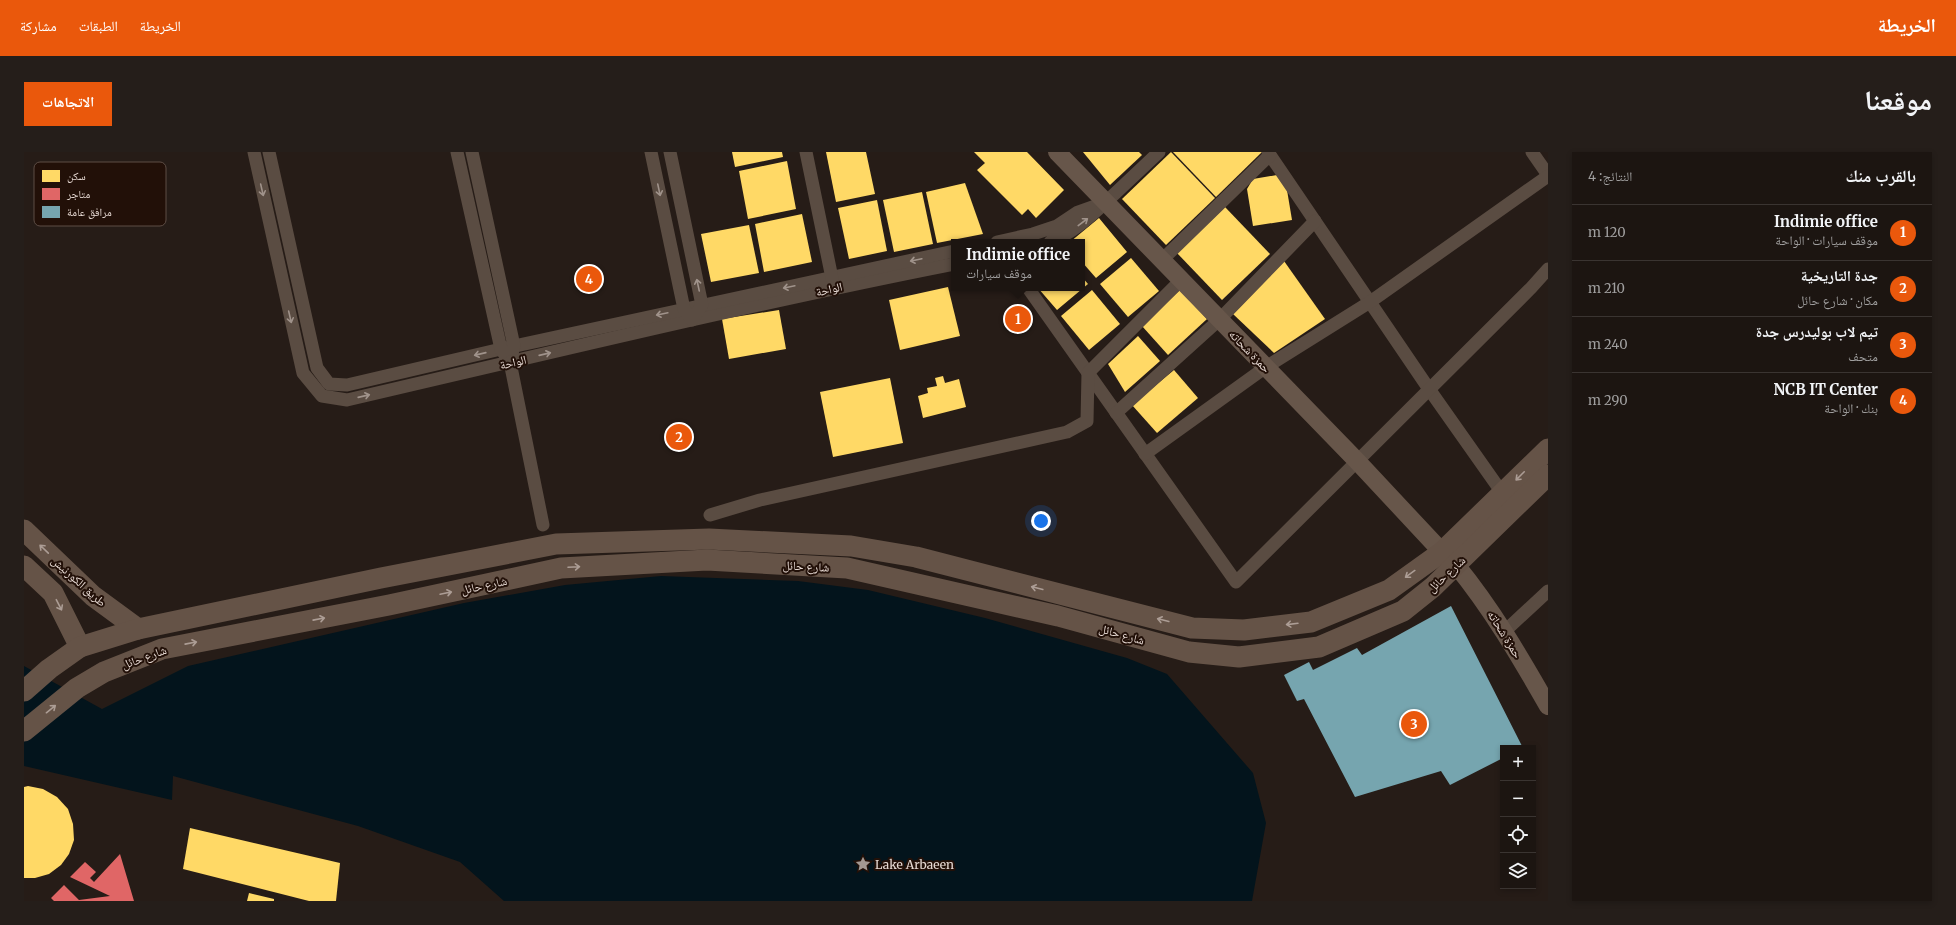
<!DOCTYPE html>
<html lang="ar">
<head>
<meta charset="utf-8">
<style>
	:root { --surface:#1c1511; --page:#251e1a; --text:#f1f3f6; --muted:#a09f9f; --line:#3a3431; --accent:#ea580c }
	body { margin:0; font-family:Merriweather,"Noto Naskh Arabic",serif; background:var(--page); color:var(--text); direction:rtl }
	.controls { position:absolute; right:12px; bottom:12px; display:grid; overflow:hidden; border-radius:0px; box-shadow:0 2px 6px #0003 }
	.controls button { width:36px; height:36px; display:grid; place-items:center; padding:0; border:0; border-bottom:1px solid var(--line); background:var(--surface); color:var(--text); font:20px sans-serif }
	.you { position:absolute; left:1017px; top:369px; width:14px; height:14px; margin:-10px; border:3px solid #fff; border-radius:50%; background:#1a73e8; box-shadow:0 0 0 6px #1a73e833 }
	.badge { display:grid; place-items:center; width:26px; height:26px; border-radius:50%; background:var(--accent); color:#fff; font-size:13px; font-weight:700 }
	.pin { position:absolute; translate:-50% -50%; border:2px solid #fff; box-shadow:0 1px 4px #0006 }
	.popup { position:absolute; left:927px; top:87px; width:134px; height:52px; box-sizing:border-box; display:grid; place-content:center; border-radius:0px; background:var(--surface); filter:drop-shadow(0 1px 3px #0005); font-size:13px; white-space:nowrap; color:var(--muted) }
	.popup b { font-size:15px; color:var(--text) }
	.popup::after { content:''; position:absolute; left:50%; top:100%; margin-left:-8px; border:8px solid transparent; border-top-color:var(--surface) }
	.list { margin:0; padding:0; list-style:none }
	h2 { display:flex; justify-content:space-between; align-items:center; height:52px; margin:0; padding:0 16px; font-size:17px }
	h2 small { font-size:13px; font-weight:400; color:var(--muted) }
	.list li { display:grid; grid-template-columns:26px 1fr auto; gap:12px; align-items:center; box-sizing:border-box; height:56px; padding:0 16px; border-top:1px solid var(--line) }
	.list b { display:block; font-size:15px; white-space:nowrap }
	.list p { margin:0; font-size:13px; white-space:nowrap; color:var(--muted) }
	.list em { font-size:13px; font-style:normal; color:var(--muted) }
	.icon { flex:none; width:22px; height:22px; fill:none; stroke:currentColor; stroke-width:2; stroke-linecap:round; stroke-linejoin:round }
	.map { position:relative; flex:none; width:1524px; height:749px; overflow:hidden; direction:ltr; border-radius:0px }
	header { display:flex; align-items:center; gap:24px; box-sizing:border-box; height:56px; padding:0 20px; background:var(--accent); color:#fff }
	header strong { font-size:19px }
	nav { display:flex; gap:22px; margin-inline-start:auto; font-size:14px }
	.intro { display:flex; align-items:center; justify-content:space-between; box-sizing:border-box; height:96px; padding:0 24px }
	h1 { margin:0; font-size:28px }
	.button { padding:10px 18px; border-radius:0px; background:var(--accent); color:#fff; font-size:14px; font-weight:700 }
	main { display:flex; gap:24px; padding:0 24px }
	aside { flex:1; background:var(--surface); border-radius:0px; box-shadow:0 2px 6px #0003 }
	.map>svg:first-child { display:block }
</style>
</head>
<body>
<header>
<strong>الخريطة</strong>
<nav><a>الخريطة</a><a>الطبقات</a><a>مشاركة</a></nav>
</header>
<div class="intro"><h1>موقعنا</h1><a class="button">الاتجاهات</a></div>
<main>
<aside>
<h2>بالقرب منك<small>النتائج: 4</small></h2>
<ul class="list">
<li><span class="badge">1</span><div><b>Indimie office</b><p>موقف سيارات · الواحة</p></div><em>120 m</em></li>
<li><span class="badge">2</span><div><b>جدة التاريخية</b><p>مكان · شارع حائل</p></div><em>210 m</em></li>
<li><span class="badge">3</span><div><b>تيم لاب بوليدرس جدة</b><p>متحف</p></div><em>240 m</em></li>
<li><span class="badge">4</span><div><b>NCB IT Center</b><p>بنك · الواحة</p></div><em>290 m</em></li>
</ul>
</aside>
<div class="map">
<svg width="1524" height="749" viewBox="0 0 1524 749">
	<rect width="100%" height="100%" fill="#261c17"/>
	<polygon fill="#03141c" points="637,424 774,429 844,438 961,466 1103,506 1143,522 1229,621 1242,671 1228,749 480,749 436,710 334,674 149,624 148,648 0,614 0,514 78,557 164,514 440,451 541,433"/>
	<g fill="#ffd966">
		<polygon points="708,0 758,0 759,5 711,15"/>
		<polygon points="802,0 842,0 851,42 812,50"/>
		<polygon points="950,0 1003,0 1040,38 1012,66 1004,57 998,63 953,18 961,11"/>
		<polygon points="1059,0 1115,0 1118,3 1086,33"/>
		<polygon points="1147,0 1191,46 1142,93 1098,47"/>
		<polygon points="1149,0 1238,0 1192,45"/>
		<polygon points="763,9 772,57 724,67 715,19"/>
		<polygon points="1253,23 1261,26 1268,68 1229,74 1223,37 1229,27"/>
		<polygon points="941,31 959,82 913,91 902,40"/>
		<polygon points="898,40 909,92 870,100 859,48"/>
		<polygon points="853,48 863,99 825,107 814,56"/>
		<polygon points="1201,55 1246,102 1198,148 1153,101"/>
		<polygon points="778,62 788,110 740,120 731,72"/>
		<polygon points="1075,66 1103,100 1072,126 1058,110 1058,90 1046,90"/>
		<polygon points="725,73 735,121 687,130 677,82"/>
		<polygon points="1107,106 1135,139 1104,165 1076,132"/>
		<polygon points="1260,109 1301,167 1250,201 1209,162"/>
		<polygon points="1058,125 1064,132 1033,158 1014,136 1058,136"/>
		<polygon points="924,135 936,184 876,198 865,148"/>
		<polygon points="1068,138 1096,172 1065,198 1037,164"/>
		<polygon points="1156,138 1183,167 1144,203 1118,174"/>
		<polygon points="755,158 762,197 705,207 698,167"/>
		<polygon points="1114,184 1136,209 1101,240 1084,212"/>
		<polygon points="1150,218 1174,246 1133,281 1108,253"/>
		<polygon points="919,224 921,231 935,227 942,255 899,266 894,244 904,241 903,236 913,234 911,226"/>
		<polygon points="866,226 879,291 809,305 796,240"/>
		<polygon points="4,634 19,637 33,645 44,657 49,672 50,688 45,702 37,713 25,722 11,726 0,726 0,635"/>
		<polygon points="166,676 316,711 312,749 285,749 159,717"/>
		<polygon points="225,741 250,747 250,749 223,749"/>
	</g>
	<polygon fill="#e06666" points="96,702 110,749 30,749 27,746 40,733 55,748 86,744 46,725 61,710 72,720 66,726 70,730"/>
	<polygon fill="#76a5af" points="1427,454 1499,596 1479,596 1479,606 1426,633 1417,619 1331,645 1280,547 1273,549 1260,523 1285,510 1289,518 1333,496 1338,503"/>
	<g fill="none" stroke-linecap="round" stroke-linejoin="round">
		<g stroke="#5a4c42" stroke-width="13">
			<path d="M230,0l49,221 19,23 25,4c202,-47 404,-96 607,-136"/>
			<polyline points="245,0 293,216 305,232 323,233 477,197 930,99"/>
			<polyline points="433,0 477,197 486,210 490,194 448,0"/>
			<polyline points="627,0 660,157 668,168 678,153 646,0"/>
			<polyline points="782,0 808,126"/>
			<polyline points="1244,0 1405,237 1479,342"/>
			<polyline points="1508,0 1524,23"/>
			<polyline points="1082,50 1135,0"/>
			<path d="M973,90l36,-8 24,-8 21,-14 28,-10c-18,17 -34,31 -56,40"/>
			<polyline points="1138,108 1246,3"/>
			<polyline points="1004,136 1212,430 1507,136 1524,117"/>
			<polyline points="486,210 519,373"/>
			<polyline points="1092,261 1195,168 1291,69"/>
			<polyline points="1121,302 1242,215 1346,150 1524,24"/>
			<polyline points="686,363 736,348 1043,280 1063,269 1064,221 1157,128"/>
			<polyline points="1481,479 1524,439"/>
		</g>
		<g stroke="#67564a" stroke-width="18">
			<polyline points="1033,0 1333,309 1418,400"/>
			<path d="M1432,413c36,44 64,92 92,141"/>
		</g>
		<g stroke="#655347" stroke-width="21">
			<polyline points="0,378 69,444 114,477"/>
			<polyline points="0,414 29,441 56,495"/>
			<polyline points="0,539 25,517 56,495 114,477 357,426 532,392 685,387 827,394 892,405 1168,476 1220,478 1287,470 1365,438 1418,400 1524,297"/>
			<polyline points="0,579 53,536 80,520 138,497 365,453 537,416 683,408 823,416 1034,464 1165,500 1215,505 1295,495 1379,459 1409,435 1524,323"/>
		</g>
	</g>
	<defs><path id="oneway-shaft" d="M-6 0H5M1.5-3L5.5 0L1.5 3" fill="none" stroke-width="1.6" stroke-linecap="round" stroke-linejoin="round"/></defs>
	<g stroke="#a0938b">
		<use href="#oneway-shaft" transform="translate(238 38) rotate(77)"/>
		<use href="#oneway-shaft" transform="translate(635 38) rotate(78)"/>
		<use href="#oneway-shaft" transform="translate(1059 70) rotate(-37)"/>
		<use href="#oneway-shaft" transform="translate(892 108) rotate(168)"/>
		<use href="#oneway-shaft" transform="translate(674 133) rotate(-102)"/>
		<use href="#oneway-shaft" transform="translate(765 135) rotate(168)"/>
		<use href="#oneway-shaft" transform="translate(638 162) rotate(168)"/>
		<use href="#oneway-shaft" transform="translate(266 165) rotate(77)"/>
		<use href="#oneway-shaft" transform="translate(456 202) rotate(167)"/>
		<use href="#oneway-shaft" transform="translate(521 202) rotate(-13)"/>
		<use href="#oneway-shaft" transform="translate(340 244) rotate(-13)"/>
	</g>
	<g stroke="#ac9d95">
		<use href="#oneway-shaft" transform="translate(1496 324) rotate(135)"/>
		<use href="#oneway-shaft" transform="translate(20 397) rotate(-136)"/>
		<use href="#oneway-shaft" transform="translate(550 415) rotate(-3)"/>
		<use href="#oneway-shaft" transform="translate(1386 422) rotate(144)"/>
		<use href="#oneway-shaft" transform="translate(1013 436) rotate(-166)"/>
		<use href="#oneway-shaft" transform="translate(422 441) rotate(-12)"/>
		<use href="#oneway-shaft" transform="translate(35 453) rotate(63)"/>
		<use href="#oneway-shaft" transform="translate(295 467) rotate(-11)"/>
		<use href="#oneway-shaft" transform="translate(1139 468) rotate(-166)"/>
		<use href="#oneway-shaft" transform="translate(1268 472) rotate(173)"/>
		<use href="#oneway-shaft" transform="translate(167 491) rotate(-11)"/>
		<use href="#oneway-shaft" transform="translate(27 557) rotate(-39)"/>
	</g>
	<defs>
		<g id="sight-bare" transform="scale(1.2)"><path d="M0-6L1.8-2.2L6-1.7L2.9 1.2L3.7 5.4L0 3.3L-3.7 5.4L-2.9 1.2L-6-1.7L-1.8-2.2Z" fill="#a39892" stroke="#221008" stroke-width="2.5" paint-order="stroke"/></g>
	</defs>
	<g fill-rule="evenodd">
		<use href="#sight-bare" x="839" y="712"/>
	</g>
	<g text-anchor="middle" dominant-baseline="central" stroke-width="4" stroke-linejoin="round" paint-order="stroke">
		<g font-size="12" fill="#e7dad4" stroke="#221008">
			<text transform="translate(805 137) rotate(-13)">الواحة</text>
			<text transform="translate(1226 199) rotate(46)">حمزة شحاته</text>
			<text transform="translate(489 210) rotate(-13)">الواحة</text>
			<text transform="translate(782 414) rotate(3)">شارع حائل</text>
			<text transform="translate(1422 422) rotate(-43)">شارع حائل</text>
			<text transform="translate(55 429) rotate(42)">طريق الكورنيش</text>
			<text transform="translate(460 433) rotate(-12)">شارع حائل</text>
			<text transform="translate(1098 482) rotate(16)">شارع حائل</text>
			<text transform="translate(1481 482) rotate(58)">حمزة شحاته</text>
			<text transform="translate(120 505) rotate(-20)">شارع حائل</text>
		</g>
		<g font-size="12" fill="#e7dad4" stroke="#221008" text-anchor="start">
			<text x="851" y="712">Lake Arbaeen</text>
		</g>
	</g>
	<rect x="10" y="10" width="132" height="64" rx="6" fill="#221008" stroke="#5d4d45" stroke-width="1"/>
	<rect x="18" y="18" width="18" height="12" fill="#ffd966"/>
	<rect x="18" y="36" width="18" height="12" fill="#e06666"/>
	<rect x="18" y="54" width="18" height="12" fill="#76a5af"/>
	<g font-size="11" fill="#e7dad4">
		<text x="43" y="28">سكن</text>
		<text x="43" y="46">متاجر</text>
		<text x="43" y="64">مرافق عامة</text>
	</g>
</svg>
<div class="controls">
<button>+</button>
<button>−</button>
<button><svg class="icon" aria-label="locate" viewBox="0 0 24 24"><circle cx="12" cy="12" r="6"/><path d="M12 2v4M12 18v4M2 12h4M18 12h4"/></svg></button>
<button><svg class="icon" aria-label="layers" viewBox="0 0 24 24"><path d="M12 4l9 5-9 5-9-5zM3 14l9 5 9-5"/></svg></button>
</div>
<div class="you"></div>
<div class="pin badge" style="left:994px;top:167px">1</div>
<div class="popup"><b>Indimie office</b>موقف سيارات</div>
<div class="pin badge" style="left:655px;top:285px">2</div>
<div class="pin badge" style="left:1390px;top:572px">3</div>
<div class="pin badge" style="left:565px;top:127px">4</div>
</div>
</main>
</body>
</html>
